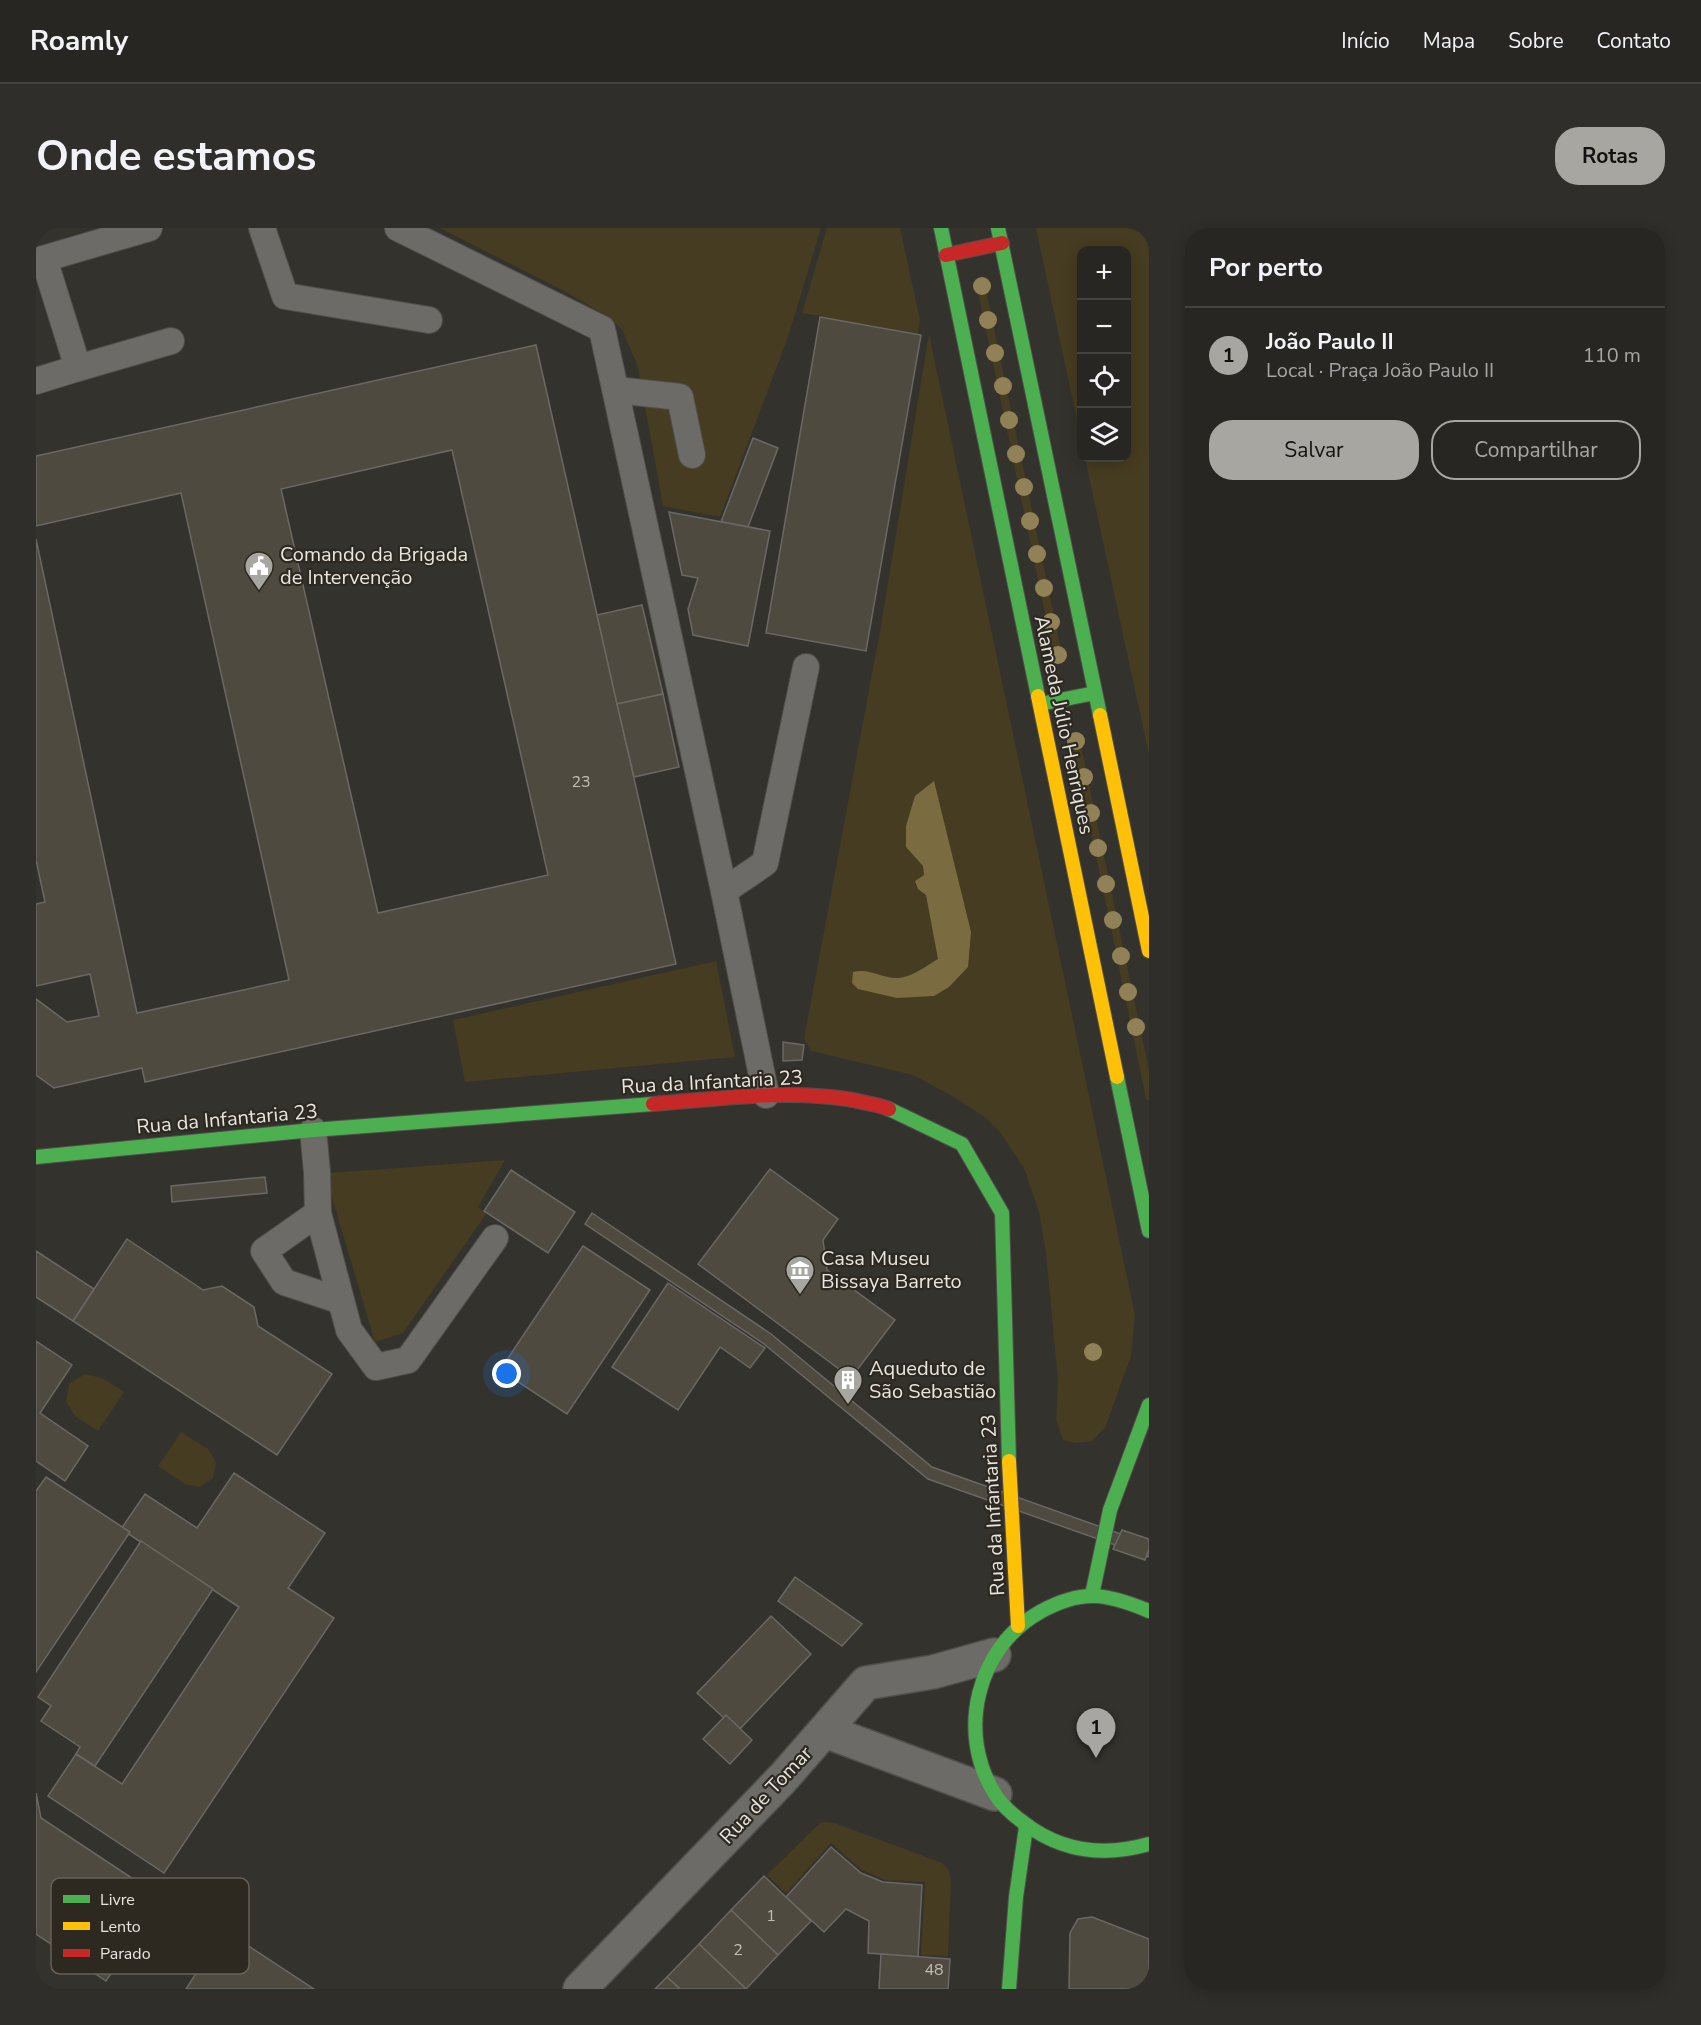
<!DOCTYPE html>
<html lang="pt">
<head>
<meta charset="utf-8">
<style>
	:root { --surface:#272622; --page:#2f2e2a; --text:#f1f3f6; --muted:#a4a5a5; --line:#434340; --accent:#a8a6a1 }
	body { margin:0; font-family:"Nunito Sans",sans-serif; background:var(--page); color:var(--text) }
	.controls { position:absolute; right:18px; top:18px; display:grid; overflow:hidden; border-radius:12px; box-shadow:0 3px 15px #0003 }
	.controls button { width:54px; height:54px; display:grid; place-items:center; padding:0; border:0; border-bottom:2px solid var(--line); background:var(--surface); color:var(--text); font:30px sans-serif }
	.you { position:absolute; left:471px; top:1146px; width:21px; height:21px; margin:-15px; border:4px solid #fff; border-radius:50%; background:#1a73e8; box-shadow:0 0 0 9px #1a73e833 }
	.badge { display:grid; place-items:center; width:39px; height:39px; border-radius:50%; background:var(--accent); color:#111; font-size:20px; font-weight:700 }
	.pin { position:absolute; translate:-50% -50px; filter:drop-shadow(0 2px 3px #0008) }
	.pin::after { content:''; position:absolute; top:32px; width:21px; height:18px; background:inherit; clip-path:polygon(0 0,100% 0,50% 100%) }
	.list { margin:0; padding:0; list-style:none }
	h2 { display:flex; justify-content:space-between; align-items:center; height:78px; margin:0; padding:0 24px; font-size:26px }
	h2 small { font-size:20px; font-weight:400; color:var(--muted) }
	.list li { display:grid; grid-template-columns:39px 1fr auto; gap:18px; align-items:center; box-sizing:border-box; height:96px; padding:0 24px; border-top:2px solid var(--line) }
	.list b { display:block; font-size:22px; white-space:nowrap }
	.list p { margin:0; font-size:20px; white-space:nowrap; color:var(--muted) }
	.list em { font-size:20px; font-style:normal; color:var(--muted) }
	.actions { display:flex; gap:12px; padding:18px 24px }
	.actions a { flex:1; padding:14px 0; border:2px solid var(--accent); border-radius:24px; text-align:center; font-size:21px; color:var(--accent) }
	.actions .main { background:var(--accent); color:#111 }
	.icon { flex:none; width:33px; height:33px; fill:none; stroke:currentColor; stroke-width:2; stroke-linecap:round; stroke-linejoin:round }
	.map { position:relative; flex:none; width:1113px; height:1761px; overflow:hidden; border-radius:24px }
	header { display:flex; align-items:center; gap:36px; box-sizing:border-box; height:84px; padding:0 30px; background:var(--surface); border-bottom:2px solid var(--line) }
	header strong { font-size:28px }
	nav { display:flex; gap:33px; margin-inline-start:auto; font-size:21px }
	.intro { display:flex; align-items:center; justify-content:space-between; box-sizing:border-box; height:144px; padding:0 36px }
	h1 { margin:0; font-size:42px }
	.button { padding:15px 27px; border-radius:24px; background:var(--accent); color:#111; font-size:21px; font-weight:700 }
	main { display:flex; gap:36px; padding:0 36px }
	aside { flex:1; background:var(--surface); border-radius:24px; box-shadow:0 3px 15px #0003 }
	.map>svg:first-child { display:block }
</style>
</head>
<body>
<header>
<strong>Roamly</strong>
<nav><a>Início</a><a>Mapa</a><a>Sobre</a><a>Contato</a></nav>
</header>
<div class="intro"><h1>Onde estamos</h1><a class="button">Rotas</a></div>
<main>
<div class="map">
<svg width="1113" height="1761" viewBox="0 0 1113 1761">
	<rect width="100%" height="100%" fill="#34322d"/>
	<g fill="#463c21">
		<polygon points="404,0 785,0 752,109 684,289 627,278 602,139 586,101 569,87 530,64"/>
		<polygon points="791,0 864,0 884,92 882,106 766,85"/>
		<polygon points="1000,0 1113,0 1113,527 1049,230 1090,230 1090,22 1046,22 1045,211"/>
		<polygon points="945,53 949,57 1026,426 1023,431 1020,431 1018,428 941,59"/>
		<polygon points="893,106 1099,1087 1095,1128 1069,1200 1056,1213 1040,1215 1027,1212 1020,1191 1022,1153 1010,1025 1003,984 988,940 963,903 949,889 916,868 877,847 775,823 768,811 844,403"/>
		<polygon points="1039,510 1044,513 1113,843 1113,873 1110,871 1037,515"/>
		<polygon points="680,733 699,829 429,854 417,792"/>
		<polygon points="469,932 442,979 450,986 367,1105 339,1114 292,956 294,945"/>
		<polygon points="49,1146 66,1150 88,1164 62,1203 40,1189 30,1174 33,1156"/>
		<polygon points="145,1204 172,1221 180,1234 177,1250 164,1259 149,1256 122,1238"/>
		<path d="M790,1594l11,2 103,38c9,6 10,10 11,20l-3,74 -27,-1 4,-73 -40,-2 -23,-10 -31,-27 -45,50 -19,-18 53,-52z"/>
	</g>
	<path fill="#7b6b40" d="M898,553l37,151 -3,35 -19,20 -15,9 -37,2 -39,-9 -6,-6 1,-11c16,-4 26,5 42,6 15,1 31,-12 43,-19l-12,-64 -8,-6 -3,-8 9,-6 -1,-9 -17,-19v-21l9,-30z"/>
	<g fill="#4f4a3f" stroke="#6a6865" stroke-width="1.5" fill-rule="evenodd">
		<polygon points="784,89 885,107 830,423 730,405"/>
		<path d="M500,117l140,619 -531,118 -3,-14 -88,20 -18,-13v-76l31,23 32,-6 -9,-42 -54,12v-82l9,-2 -9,-42v-321l101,474 152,-33 -108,-487 -145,33v-70zM416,222l96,425 -170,38 -97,-424z"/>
		<polygon points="717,210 742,220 712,299 685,294"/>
		<polygon points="633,284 734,303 712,418 657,407 652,381 662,350 646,347"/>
		<polygon points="606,377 627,466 581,476 561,387"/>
		<polygon points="627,466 643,539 598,549 581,476"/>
		<polygon points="747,814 768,817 766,832 747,833"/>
		<polygon points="734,941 802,991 787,1012 791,1042 859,1092 815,1150 662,1036"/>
		<polygon points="475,942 539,984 512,1025 448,983"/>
		<polygon points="229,949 231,965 136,974 135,958"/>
		<polygon points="556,985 735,1106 896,1239 1113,1316 1113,1329 892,1251 728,1116 549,996"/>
		<polygon points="91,1011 167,1062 186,1058 218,1079 222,1098 296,1146 241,1227 37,1093"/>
		<polygon points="547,1018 614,1062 531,1186 464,1142"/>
		<polygon points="0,1023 58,1061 37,1093 0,1069"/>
		<polygon points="632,1055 729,1120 714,1140 684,1119 642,1182 576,1139"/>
		<polygon points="0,1113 36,1137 4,1185 52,1218 29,1253 0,1233"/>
		<polygon points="198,1245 289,1305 252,1360 298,1390 128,1645 12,1568 40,1526 86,1556 203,1379 85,1301 109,1266 161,1300"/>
		<polygon points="10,1249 94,1304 0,1444 0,1263"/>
		<polygon points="1086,1302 1113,1311 1113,1321 1109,1332 1077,1321"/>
		<polygon points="105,1313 177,1361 59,1538 40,1526 44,1519 5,1493 15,1478 2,1469"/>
		<polygon points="759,1349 826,1396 806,1418 742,1373"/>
		<polygon points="735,1388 775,1426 702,1503 661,1465"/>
		<polygon points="690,1487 716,1512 694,1536 667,1511"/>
		<polygon points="0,1565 5,1590 126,1670 70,1753 0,1706"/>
		<polygon points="795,1619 825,1645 847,1654 886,1657 882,1729 832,1725 833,1693 810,1681 788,1704 750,1669"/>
		<polygon points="728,1648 775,1693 742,1727 695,1682"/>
		<polygon points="695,1682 742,1727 710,1761 663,1716"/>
		<polygon points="1056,1689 1113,1711 1113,1761 1033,1761 1034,1705 1042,1691"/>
		<polygon points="188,1702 278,1761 150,1761"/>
		<polygon points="663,1716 710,1761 644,1761 631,1749"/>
		<polygon points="845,1726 914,1731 912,1761 843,1761"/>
		<polygon points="631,1749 644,1761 619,1761"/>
	</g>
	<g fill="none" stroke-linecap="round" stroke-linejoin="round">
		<g stroke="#504e4b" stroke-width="28">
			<g id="lane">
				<polyline points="226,0 249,68 393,92"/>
				<polyline points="362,0 566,101 688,663 730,867"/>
				<polyline points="0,33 113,0"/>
				<polyline points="42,140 135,113"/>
				<polyline points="0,153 42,140 8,31"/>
				<polyline points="580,162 644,169 656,227"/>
				<polyline points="688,663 729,635 770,439"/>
				<polyline points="277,902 281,944 282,985 313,1102 340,1139 372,1132 459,1010"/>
				<polyline points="282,985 228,1023 248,1054 305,1073"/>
			</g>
		</g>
		<g stroke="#504e4b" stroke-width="36">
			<g id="street">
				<polyline points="789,1503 959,1566"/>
				<polyline points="544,1761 747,1550 830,1455 897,1444 958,1427"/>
			</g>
		</g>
		<g stroke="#504e4b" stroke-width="16">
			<g id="fast">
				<polyline points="905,0 1002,468"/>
				<polyline points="962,0 1064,487"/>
				<polyline points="1004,476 1059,465"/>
				<polyline points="1081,849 1113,1003"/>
				<polyline points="853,881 926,916 966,985 973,1233"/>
				<polyline points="0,929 277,902 617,876"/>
				<polyline points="1056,1367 1074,1282 1113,1177"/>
				<path d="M1113,1383c-43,-18 -67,-22 -109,1 -63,35 -84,121 -45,182 7,12 18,21 29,29 38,29 80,34 125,21"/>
				<polyline points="973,1761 980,1669 990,1599"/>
			</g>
		</g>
		<g stroke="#504e4b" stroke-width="16">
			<g id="slow">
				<polyline points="1002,468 1081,849"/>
				<polyline points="1064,487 1113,723"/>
				<polyline points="973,1233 982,1398"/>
			</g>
		</g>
		<g stroke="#504e4b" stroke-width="16">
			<g id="jam">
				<polyline points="910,27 966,15"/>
				<path d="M617,876c66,-5 134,-15 200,-4 12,3 24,4 36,9"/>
			</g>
		</g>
		<use href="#lane" stroke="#6c6b67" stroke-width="26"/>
		<use href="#street" stroke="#6c6b67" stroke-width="33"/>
		<use href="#fast" stroke="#4caf50" stroke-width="14"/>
		<use href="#slow" stroke="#ffc107" stroke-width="14"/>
		<use href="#jam" stroke="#c62828" stroke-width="14"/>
	</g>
	<g fill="#918156">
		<circle cx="946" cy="58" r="9"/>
		<circle cx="952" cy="92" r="9"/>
		<circle cx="959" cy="125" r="9"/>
		<circle cx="967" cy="158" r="9"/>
		<circle cx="973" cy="192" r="9"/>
		<circle cx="980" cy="226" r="9"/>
		<circle cx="988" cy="259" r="9"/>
		<circle cx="994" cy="293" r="9"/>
		<circle cx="1001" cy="326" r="9"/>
		<circle cx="1008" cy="360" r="9"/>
		<circle cx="1015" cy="394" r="9"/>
		<circle cx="1022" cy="427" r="9"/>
		<circle cx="1040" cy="513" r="9"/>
		<circle cx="1048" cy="549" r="9"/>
		<circle cx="1055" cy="585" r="9"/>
		<circle cx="1062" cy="620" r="9"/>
		<circle cx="1070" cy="656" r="9"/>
		<circle cx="1077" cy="692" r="9"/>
		<circle cx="1085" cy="728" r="9"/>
		<circle cx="1092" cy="764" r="9"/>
		<circle cx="1100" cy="799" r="9"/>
		<circle cx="1057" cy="1124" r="9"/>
	</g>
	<defs>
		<g id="civic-pin" transform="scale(1.5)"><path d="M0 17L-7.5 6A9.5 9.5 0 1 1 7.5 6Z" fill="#a8a6a1" stroke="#2d2921"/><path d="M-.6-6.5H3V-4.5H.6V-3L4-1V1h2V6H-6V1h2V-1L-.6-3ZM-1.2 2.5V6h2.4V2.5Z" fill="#fff"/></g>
		<g id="museum-pin" transform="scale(1.5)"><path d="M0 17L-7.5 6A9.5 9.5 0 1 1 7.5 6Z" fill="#a8a6a1" stroke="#2d2921"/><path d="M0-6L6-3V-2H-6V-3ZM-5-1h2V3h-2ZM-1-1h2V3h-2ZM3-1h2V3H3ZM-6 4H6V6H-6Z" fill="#fff"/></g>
		<g id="building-pin" transform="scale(1.5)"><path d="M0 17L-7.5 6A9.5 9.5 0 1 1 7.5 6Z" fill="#a8a6a1" stroke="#2d2921"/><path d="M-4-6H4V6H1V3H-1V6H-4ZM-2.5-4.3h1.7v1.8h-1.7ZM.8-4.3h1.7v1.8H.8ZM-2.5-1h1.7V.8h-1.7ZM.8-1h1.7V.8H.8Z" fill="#fff"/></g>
	</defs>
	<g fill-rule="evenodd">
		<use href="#civic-pin" x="223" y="338"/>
		<use href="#museum-pin" x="764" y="1042"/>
		<use href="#building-pin" x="812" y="1152"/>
	</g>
	<g text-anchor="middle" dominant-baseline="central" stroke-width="4.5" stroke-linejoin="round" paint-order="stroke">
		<g font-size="16" fill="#c1beb7">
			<text x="545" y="554">23</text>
			<text x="735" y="1688">1</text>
			<text x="702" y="1722">2</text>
			<text x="898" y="1742">48</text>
		</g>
		<g font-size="20" fill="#e7e5df" stroke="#2d2921" text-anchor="start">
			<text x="244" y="326">Comando da Brigada<tspan x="244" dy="23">de Intervenção</tspan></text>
			<text x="785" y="1030">Casa Museu<tspan x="785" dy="23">Bissaya Barreto</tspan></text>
			<text x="833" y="1140">Aqueduto de<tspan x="833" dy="23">São Sebastião</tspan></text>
		</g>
		<g font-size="20" fill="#e7e5df" stroke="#2d2921">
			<text transform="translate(1028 497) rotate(78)">Alameda Júlio Henriques</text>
			<text transform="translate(676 854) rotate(-3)">Rua da Infantaria 23</text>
			<text transform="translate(191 891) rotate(-5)">Rua da Infantaria 23</text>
			<text transform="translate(957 1277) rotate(-93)">Rua da Infantaria 23</text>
			<text transform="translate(730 1567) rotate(-47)">Rua de Tomar</text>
		</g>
	</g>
	<rect x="15" y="1650" width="198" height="96" rx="9" fill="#2d2921" stroke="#65615a" stroke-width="1.5"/>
	<rect x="27" y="1667" width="27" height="8" fill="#4caf50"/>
	<rect x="27" y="1694" width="27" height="8" fill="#ffc107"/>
	<rect x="27" y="1721" width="27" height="8" fill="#c62828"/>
	<g font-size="16" fill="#e7e5df">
		<text x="64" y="1677">Livre</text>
		<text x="64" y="1704">Lento</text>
		<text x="64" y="1731">Parado</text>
	</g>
</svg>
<div class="controls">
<button>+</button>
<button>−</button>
<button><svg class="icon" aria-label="locate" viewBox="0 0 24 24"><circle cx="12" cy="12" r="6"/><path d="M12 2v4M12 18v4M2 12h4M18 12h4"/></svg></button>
<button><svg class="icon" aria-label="layers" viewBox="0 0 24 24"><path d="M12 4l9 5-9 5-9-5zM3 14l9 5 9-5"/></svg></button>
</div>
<div class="you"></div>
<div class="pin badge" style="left:1060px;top:1530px">1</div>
</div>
<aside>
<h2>Por perto<small></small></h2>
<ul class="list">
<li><span class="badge">1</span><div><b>João Paulo II</b><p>Local · Praça João Paulo II</p></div><em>110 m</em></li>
</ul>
<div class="actions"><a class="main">Salvar</a><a>Compartilhar</a></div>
</aside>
</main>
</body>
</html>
